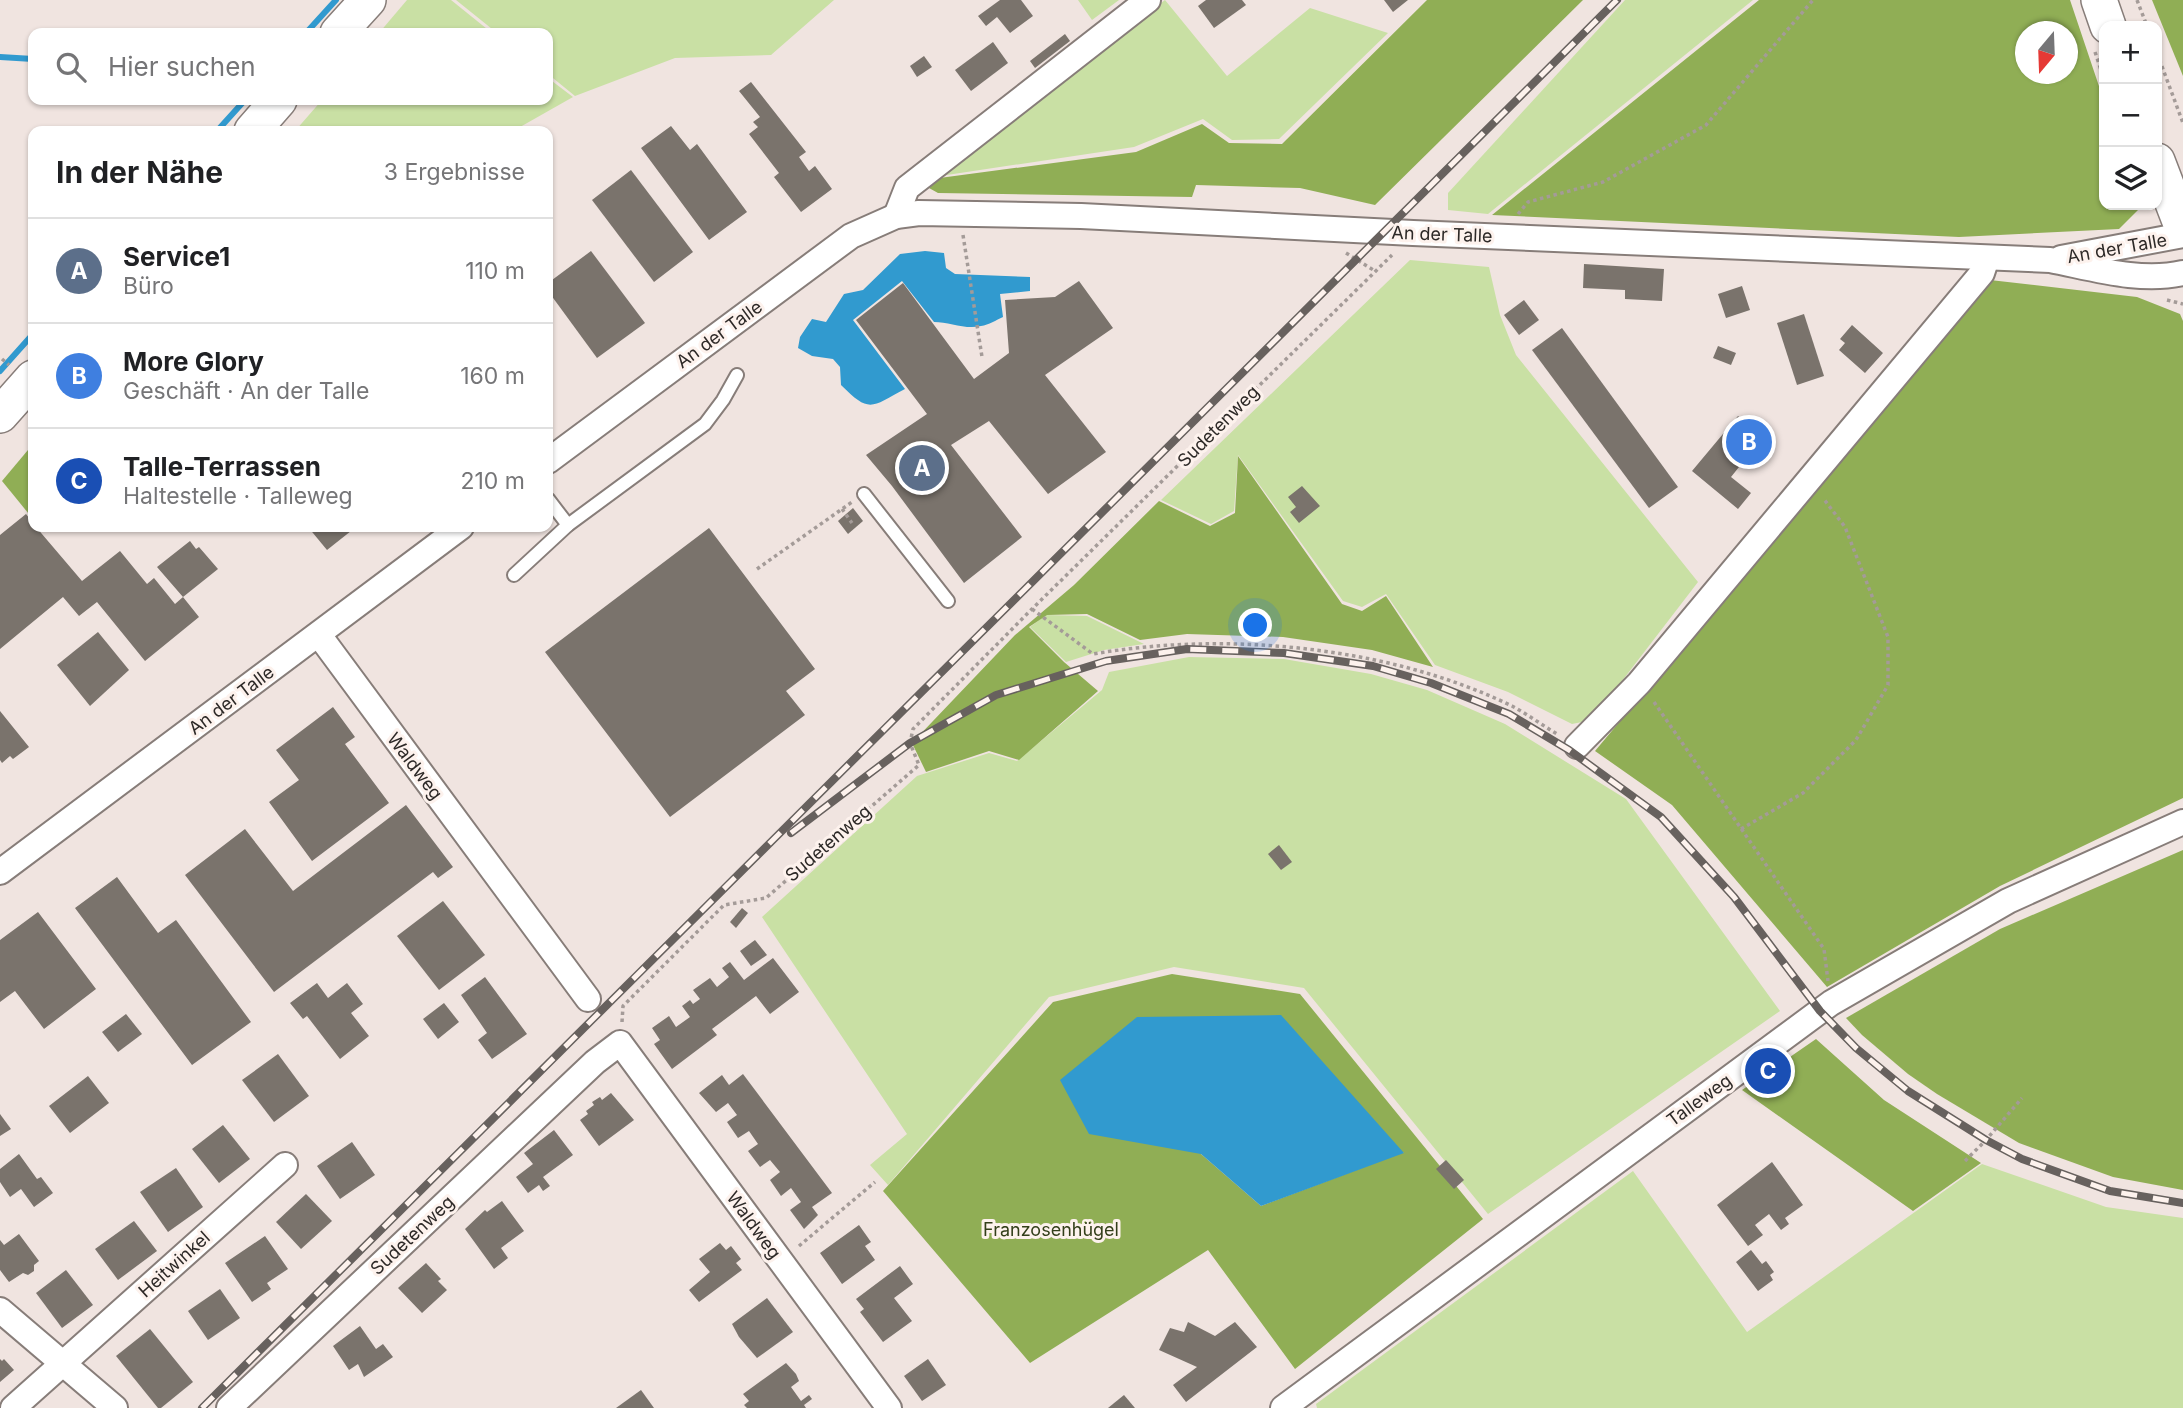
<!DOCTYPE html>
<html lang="de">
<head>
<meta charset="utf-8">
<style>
	:root { --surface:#fff; --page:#f6f6f6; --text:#202124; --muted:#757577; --line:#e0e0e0; --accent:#5e73ea }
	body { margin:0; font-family:Inter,sans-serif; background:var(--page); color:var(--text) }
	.controls { position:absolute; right:21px; top:21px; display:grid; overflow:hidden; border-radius:14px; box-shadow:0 2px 5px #0004 }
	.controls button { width:63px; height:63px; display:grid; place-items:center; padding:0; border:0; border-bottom:2px solid var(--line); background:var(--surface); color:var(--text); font:35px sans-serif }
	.compass { position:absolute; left:2015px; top:21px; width:63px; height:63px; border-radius:50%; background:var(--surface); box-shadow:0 2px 5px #0004; rotate:199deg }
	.you { position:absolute; left:1256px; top:626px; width:24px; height:24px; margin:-18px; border:5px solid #fff; border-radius:50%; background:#1a73e8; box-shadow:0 0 0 10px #1a73e833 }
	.badge { display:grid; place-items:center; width:46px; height:46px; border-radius:50%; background:var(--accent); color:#fff; font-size:23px; font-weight:700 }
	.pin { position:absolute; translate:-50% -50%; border:4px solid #fff; box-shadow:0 2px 7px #0006 }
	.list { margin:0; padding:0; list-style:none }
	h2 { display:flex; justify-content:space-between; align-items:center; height:91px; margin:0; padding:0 28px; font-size:30px }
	h2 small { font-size:23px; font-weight:400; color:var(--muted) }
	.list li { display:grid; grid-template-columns:46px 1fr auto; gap:21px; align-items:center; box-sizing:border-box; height:105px; padding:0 28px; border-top:2px solid var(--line) }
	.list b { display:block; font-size:26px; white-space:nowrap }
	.list p { margin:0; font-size:23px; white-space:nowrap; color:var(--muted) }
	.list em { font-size:23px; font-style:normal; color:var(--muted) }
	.icon { flex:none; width:38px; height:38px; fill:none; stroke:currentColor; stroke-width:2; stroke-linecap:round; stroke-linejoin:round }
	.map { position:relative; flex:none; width:2183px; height:1408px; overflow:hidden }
	.search { position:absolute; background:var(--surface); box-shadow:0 2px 5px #0004; left:28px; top:28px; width:525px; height:77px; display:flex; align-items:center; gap:18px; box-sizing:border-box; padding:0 24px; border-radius:14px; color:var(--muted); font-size:26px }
	.panel { position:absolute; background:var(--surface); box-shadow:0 2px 5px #0004; left:28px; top:126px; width:525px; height:406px; border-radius:14px }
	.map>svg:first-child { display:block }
</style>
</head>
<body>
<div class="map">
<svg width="2183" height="1408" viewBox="0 0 2183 1408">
	<rect width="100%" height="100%" fill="#f0e4e0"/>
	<g fill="#c9e0a4">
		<polygon points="407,0 451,0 492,33 379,33"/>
		<polygon points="456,0 834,0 771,55 675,58 575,96 548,74 548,33 497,33"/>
		<polygon points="1078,0 1119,0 1092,20"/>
		<polygon points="1165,0 1227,76 1310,8 1388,33 1279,139 1232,140 1203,119 1134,147 927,178"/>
		<polygon points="1625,0 1753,0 1488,214 1448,210 1448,193"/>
		<polygon points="548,78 573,97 513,131 295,131 322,100 548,100"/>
		<polygon points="1410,260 1489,267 1500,315 1516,355 1698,582 1592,720 1572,724 1508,692 1435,665 1386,594 1362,607 1343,601 1238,455 1234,511 1211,524 1161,500"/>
		<polygon points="1046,615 1087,616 1144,644 1104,650 1066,662 1030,627"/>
		<polygon points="1189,657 1284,659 1371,674 1427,690 1505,724 1626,799 1780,1011 1488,1214 1304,988 1174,967 1049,997 888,1185 870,1165 907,1134 762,917 917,776 989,753 1017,761 1102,690 1109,672"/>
		<polygon points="1982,1164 2106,1207 2183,1218 2183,1408 1317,1408 1316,1404 1633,1171 1747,1332"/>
	</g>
	<g fill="#90ae55" fill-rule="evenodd">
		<polygon points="1427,0 1583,0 1375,205 1300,188 1196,185 1192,197 938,193 929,188 932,179 1136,152 1202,124 1229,143 1282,144"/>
		<path d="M1759,0h311l34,101v104h35l1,3 -21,21 -160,8 -467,-22zM2025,32h43v42h-43z"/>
		<polygon points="2152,0 2183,0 2183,76"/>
		<polygon points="1990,280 2137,297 2180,314 2183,321 2183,798 2000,886 1827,987 1672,805 1595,751"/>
		<polygon points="33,444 33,519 2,481"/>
		<polygon points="1238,456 1342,604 1362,611 1386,596 1433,667 1372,650 1283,637 1187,634 1140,640 1087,614 1047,615 1029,627 1064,662 1098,691 1019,760 989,751 926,772 912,743 1015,635 1074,585 1159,501 1210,526 1235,513"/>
		<polygon points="2183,850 2183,1190 2113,1177 2019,1143 1937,1094 1908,1074 1862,1035 1846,1018 2000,929"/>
		<path d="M1172,974l128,20 183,225 -188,150 -87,-119 -178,113 -147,-172 170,-189zM1404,1152l-143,54 -60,-52z"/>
		<polygon points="1816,1039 1884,1100 1981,1163 1913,1211 1742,1090"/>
	</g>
	<g fill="#319acf">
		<path d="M925,251l19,2 2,15 9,6 75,3v14l-30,3 3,23c-7,3 -14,8 -22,9 -15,4 -32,-4 -47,-4l-32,-41 -49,39 52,69c-34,18 -35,25 -64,-4l-1,-18 -7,-8 -21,-3 -14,-8 2,-11 12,-18 14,3 18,-28 19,-4 37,-36z"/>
		<polygon points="1281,1015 1404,1153 1261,1206 1201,1154 1089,1134 1060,1080 1137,1017"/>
	</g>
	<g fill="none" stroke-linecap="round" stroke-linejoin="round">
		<g stroke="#319acf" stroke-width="6">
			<polyline points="306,33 336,0"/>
			<polyline points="0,57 33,59"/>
			<polyline points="217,131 245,100"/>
			<polyline points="0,371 33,334"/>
		</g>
	</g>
	<g fill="#7a736c">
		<polygon points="1000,0 1021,0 1033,16 1010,33 997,17 986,26 978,16"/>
		<polygon points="1206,0 1242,0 1246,5 1214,28 1198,6"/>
		<polygon points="1384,0 1408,0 1393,12"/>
		<polygon points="1065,34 1070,41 1035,68 1030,61"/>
		<polygon points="993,42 1008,63 971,91 955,70"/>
		<polygon points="924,56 932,67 917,77 910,66"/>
		<polygon points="751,82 806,152 799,157 809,171 815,166 832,189 801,212 774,177 779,173 749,134 758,127 753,122 760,117 739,91"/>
		<polygon points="671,126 690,150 697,144 747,212 709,240 641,148"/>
		<polygon points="631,170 693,252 654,282 592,200"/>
		<polygon points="591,251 645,323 597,358 548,291 548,283"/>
		<polygon points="1584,264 1664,269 1662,301 1625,299 1625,290 1583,288"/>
		<polygon points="1079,281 1113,328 1045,375 1106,452 1048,494 989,421 951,445 1022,537 964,583 892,486 866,455 927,414 856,320 903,283 974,379 1009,353 1005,300 1055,297"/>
		<polygon points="1742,286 1750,310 1726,318 1718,294"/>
		<polygon points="1524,300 1539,320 1519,335 1504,315"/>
		<polygon points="1804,314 1824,376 1797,385 1777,323"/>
		<polygon points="1852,325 1883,353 1865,373 1839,350 1845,343 1840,339"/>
		<polygon points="1562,328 1678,487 1649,508 1532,350"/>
		<polygon points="1718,346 1736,353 1731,365 1713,358"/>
		<polygon points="1738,416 1763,437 1731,477 1751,493 1738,509 1692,471"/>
		<polygon points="1302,486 1320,506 1299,523 1290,512 1296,507 1288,497"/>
		<polygon points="853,508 863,521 848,534 838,521"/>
		<polygon points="26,514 33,523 33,527 36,527 82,581 120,551 147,584 154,578 175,604 183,597 157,567 190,541 196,549 199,547 218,569 183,597 199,617 145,661 97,602 79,616 63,597 0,649 0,535"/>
		<polygon points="308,527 348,527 351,531 327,550"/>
		<polygon points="709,528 815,669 786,691 805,715 670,817 545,652"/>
		<polygon points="98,632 129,670 90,706 57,665"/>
		<polygon points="333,707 355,737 345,744 389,803 312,861 269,802 299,780 276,750"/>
		<polygon points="0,711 29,747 13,759 10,756 2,763 0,760"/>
		<polygon points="406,805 453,867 438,878 433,872 274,992 185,875 245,829 293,891"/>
		<polygon points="1279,845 1292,862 1281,870 1268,854"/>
		<polygon points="117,877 158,933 176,920 251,1022 192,1065 75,908"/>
		<polygon points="443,901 485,955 439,990 397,936"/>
		<polygon points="742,908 748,913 736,928 730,922"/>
		<polygon points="38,912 96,989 44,1029 15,991 0,1002 0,940"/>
		<polygon points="755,940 767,955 751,966 740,951"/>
		<polygon points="773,958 799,992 770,1014 756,996 712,1029 717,1035 672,1069 654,1044 660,1040 652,1028 669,1016 676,1027 690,1017 682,1006 690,1000 693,1004 700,999 693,990 710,978 717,987 729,977 722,968 730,962 744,980"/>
		<polygon points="485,977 527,1034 492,1059 478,1040 487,1033 461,995"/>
		<polygon points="317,983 328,998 347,983 363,1004 351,1013 369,1036 340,1059 307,1016 303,1019 290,1003"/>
		<polygon points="444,1003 459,1022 438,1039 423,1019"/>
		<polygon points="126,1014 142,1034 118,1052 102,1032"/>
		<polygon points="278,1054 309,1096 274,1122 242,1080"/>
		<polygon points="743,1074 832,1193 812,1207 818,1215 804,1229 790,1210 801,1202 791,1188 781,1196 770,1180 780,1172 770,1160 760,1167 748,1151 758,1144 749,1131 738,1138 727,1122 737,1115 728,1103 716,1112 699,1093 722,1075 729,1085"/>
		<polygon points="88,1076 109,1103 70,1133 49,1106"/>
		<polygon points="611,1093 634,1120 599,1146 580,1120 588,1114 586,1111 594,1105 592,1102 600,1097 602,1100"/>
		<polygon points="0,1114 11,1129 0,1136"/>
		<polygon points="223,1125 250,1159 219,1183 192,1149"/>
		<polygon points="554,1130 573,1155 543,1177 550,1186 543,1191 539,1185 528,1193 516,1177 533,1164 524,1153"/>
		<polygon points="352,1142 375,1175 340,1199 317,1166"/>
		<polygon points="19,1154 37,1179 41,1177 53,1193 34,1207 21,1189 10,1197 0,1182 0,1169"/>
		<polygon points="1446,1160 1464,1180 1454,1189 1436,1169"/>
		<polygon points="1772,1162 1803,1205 1785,1218 1789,1224 1781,1230 1769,1214 1755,1225 1763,1235 1748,1246 1717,1205"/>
		<polygon points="176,1168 203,1207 168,1232 140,1192"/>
		<polygon points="306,1194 332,1221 301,1249 276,1222"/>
		<polygon points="502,1201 524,1231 501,1248 508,1258 494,1269 465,1229 485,1210 487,1212"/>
		<polygon points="134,1221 157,1251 118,1280 95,1249"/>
		<polygon points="859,1225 871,1242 865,1246 875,1260 842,1284 820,1253"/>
		<polygon points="19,1234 39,1261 34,1265 34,1271 28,1275 23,1273 9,1282 0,1270 0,1240 4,1245"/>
		<polygon points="265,1236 288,1269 267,1283 271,1289 252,1302 225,1263"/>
		<polygon points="720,1243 726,1250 731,1246 741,1259 736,1263 742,1270 699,1302 689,1290 710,1272 699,1259"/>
		<polygon points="1751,1250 1762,1264 1766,1261 1774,1272 1770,1275 1773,1280 1758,1291 1736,1262"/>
		<polygon points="426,1263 441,1279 438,1281 447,1290 422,1313 398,1288"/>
		<polygon points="900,1266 913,1284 894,1298 912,1321 883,1342 860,1312 864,1309 856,1299"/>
		<polygon points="66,1270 93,1305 62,1328 36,1293"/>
		<polygon points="220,1289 240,1318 208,1340 188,1311"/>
		<polygon points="767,1298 793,1332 757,1358 739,1337 732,1324"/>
		<polygon points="1188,1322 1215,1336 1235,1322 1257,1347 1186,1402 1173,1385 1197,1367 1159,1350 1170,1328 1184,1332"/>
		<polygon points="360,1326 376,1349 383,1344 393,1357 364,1377 358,1364 349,1370 333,1346"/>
		<polygon points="150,1329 193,1382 161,1408 158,1408 116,1356"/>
		<polygon points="0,1359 2,1361 4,1359 14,1370 0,1382"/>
		<polygon points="928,1359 946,1385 922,1401 904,1376"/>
		<polygon points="786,1363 796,1374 799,1381 791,1387 801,1401 809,1395 812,1399 804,1405 806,1408 747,1408 744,1405 749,1401 743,1394"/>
		<polygon points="641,1390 654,1408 616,1408"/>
		<polygon points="1124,1395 1135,1408 1108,1408"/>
	</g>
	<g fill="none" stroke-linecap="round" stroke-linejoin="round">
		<g stroke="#877d79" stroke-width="16">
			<g id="lane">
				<polyline points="864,494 948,601"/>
				<polyline points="548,499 568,525"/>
				<polyline points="514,575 568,525 705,424 723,400 737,375"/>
			</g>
		</g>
		<g stroke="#877d79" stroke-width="28">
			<g id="street">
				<polyline points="896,216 907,188 1148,0"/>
				<polyline points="2061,258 2183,235"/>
				<path d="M548,461l303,-225 45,-20 23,-3 162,3 332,17 637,27c42,8 90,23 133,13"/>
				<polyline points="319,635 588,999"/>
				<polyline points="1577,746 1639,683 1982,273 1987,258"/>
				<polyline points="0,872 461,527"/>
				<polyline points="0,1310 115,1408"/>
				<polyline points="13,1408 285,1165"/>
				<polyline points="229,1408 595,1062 620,1043 889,1408"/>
				<polyline points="1283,1408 1831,1003 2008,901 2183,822"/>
			</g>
		</g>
		<g stroke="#877d79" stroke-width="38">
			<g id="secondary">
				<polyline points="2099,0 2108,26"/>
				<polyline points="338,33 368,0"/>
				<polyline points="252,131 279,100"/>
				<polyline points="2157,161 2183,229"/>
				<polyline points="0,415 33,378"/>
			</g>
		</g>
		<g stroke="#a49b98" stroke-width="3.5" stroke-dasharray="3.5 3.5" stroke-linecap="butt">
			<polyline points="2137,0 2147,26"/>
			<polyline points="2095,52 2104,79"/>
			<polyline points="2157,53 2183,123"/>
			<polyline points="1518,214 1528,202 1603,182 1706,125 1813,0"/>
			<polyline points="963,235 982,357"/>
			<polyline points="1346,253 1375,271"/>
			<polyline points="2167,300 2183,304"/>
			<polyline points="2,359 9,365"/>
			<polyline points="842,509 852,523"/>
			<polyline points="757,569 852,502"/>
			<path d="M1032,609l61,45c133,-23 296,-8 419,52 15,8 30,19 45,28"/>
			<polyline points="1654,702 1824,949 1828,981"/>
			<polyline points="1741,829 1803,793 1856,740 1888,685 1888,637 1845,527 1823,498"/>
			<polyline points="622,1022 623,1006 724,905 766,898 919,765 910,743 913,729 1032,609 1392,255"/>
			<polyline points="1965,1161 1986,1140 2022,1098"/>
			<polyline points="799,1246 875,1182"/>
		</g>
		<use href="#lane" stroke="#fff" stroke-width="12"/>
		<use href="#street" stroke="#fff" stroke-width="24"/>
		<use href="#secondary" stroke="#fff" stroke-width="35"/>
		<g stroke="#67615e" stroke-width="8">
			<g id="rail">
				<polyline points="791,833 910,743 996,695 1106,661 1187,649 1284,653 1373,666 1431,683 1509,714 1569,750 1661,817 1734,897 1820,1011 1856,1048 1908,1091 1986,1140 2022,1159 2110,1191 2183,1203"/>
				<polyline points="202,1408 1617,0"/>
			</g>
		</g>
		<use href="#rail" stroke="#fdf2ed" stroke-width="5" stroke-dasharray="16" stroke-linecap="butt"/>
	</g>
	<g text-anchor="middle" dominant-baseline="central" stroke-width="6" stroke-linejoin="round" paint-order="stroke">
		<g font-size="18" fill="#2d2927" stroke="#fdf2ed">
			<text transform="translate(1442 234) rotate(2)">An der Talle</text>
			<text transform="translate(2117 248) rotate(-10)">An der Talle</text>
			<text transform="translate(719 334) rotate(-36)">An der Talle</text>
			<text transform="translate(1218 426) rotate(-45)">Sudetenweg</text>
			<text transform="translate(231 700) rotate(-37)">An der Talle</text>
			<text transform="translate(415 766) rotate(53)">Waldweg</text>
			<text transform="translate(828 843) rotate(-41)">Sudetenweg</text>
			<text transform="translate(1699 1100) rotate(-36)">Talleweg</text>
			<text transform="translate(754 1225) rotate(54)">Waldweg</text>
			<text transform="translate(412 1235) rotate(-43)">Sudetenweg</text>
			<text transform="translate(174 1264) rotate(-42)">Heitwinkel</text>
		</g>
		<g font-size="18" fill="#333f1a" stroke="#fdf2ed">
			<text x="1051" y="1229">Franzosenhügel</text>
		</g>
	</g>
</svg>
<div class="controls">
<button>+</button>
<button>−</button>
<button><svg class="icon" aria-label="layers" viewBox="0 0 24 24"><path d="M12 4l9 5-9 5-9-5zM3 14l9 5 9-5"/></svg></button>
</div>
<svg class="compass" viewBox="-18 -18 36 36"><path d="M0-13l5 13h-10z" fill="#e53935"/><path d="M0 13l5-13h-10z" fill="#757577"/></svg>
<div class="you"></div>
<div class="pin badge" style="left:922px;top:468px;background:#5c6f8a">A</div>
<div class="pin badge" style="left:1749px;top:442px;background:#3f7fe0">B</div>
<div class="pin badge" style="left:1768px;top:1071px;background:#1a4fb4">C</div>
<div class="search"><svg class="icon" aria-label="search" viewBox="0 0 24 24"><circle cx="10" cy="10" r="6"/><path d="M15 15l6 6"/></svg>Hier suchen</div>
<section class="panel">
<h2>In der Nähe<small>3 Ergebnisse</small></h2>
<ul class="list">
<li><span class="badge" style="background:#5c6f8a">A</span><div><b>Service1</b><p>Büro</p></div><em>110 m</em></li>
<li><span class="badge" style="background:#3f7fe0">B</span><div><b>More Glory</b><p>Geschäft · An der Talle</p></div><em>160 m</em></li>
<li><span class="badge" style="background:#1a4fb4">C</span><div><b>Talle-Terrassen</b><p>Haltestelle · Talleweg</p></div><em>210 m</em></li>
</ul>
</section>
</div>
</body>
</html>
